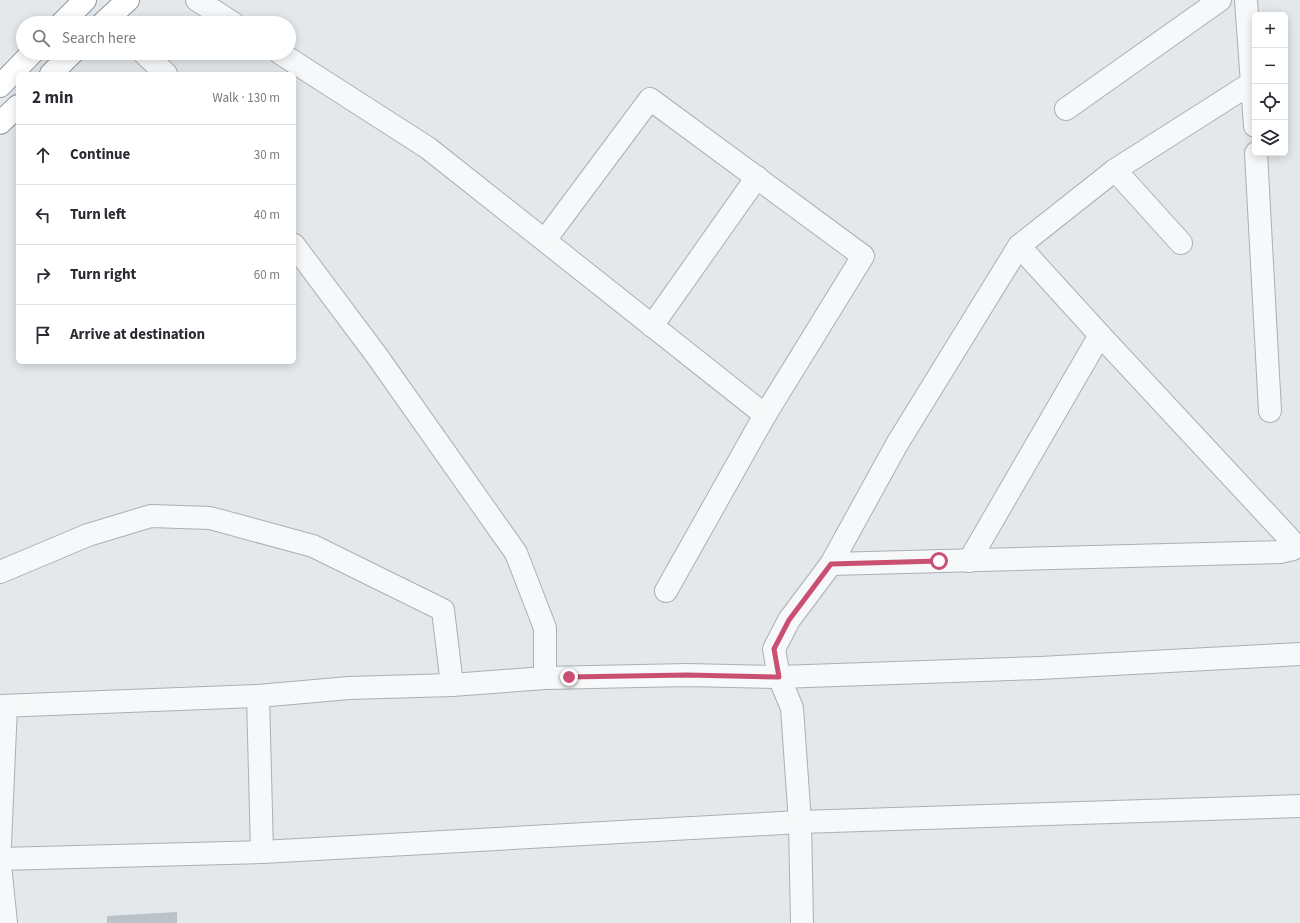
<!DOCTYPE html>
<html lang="en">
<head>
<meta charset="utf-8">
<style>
	:root { --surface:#fff; --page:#f2f2f3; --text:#2b2b33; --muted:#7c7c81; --line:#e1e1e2 }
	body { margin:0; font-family:"Source Sans 3",sans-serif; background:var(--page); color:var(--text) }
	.controls { position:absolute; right:12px; top:12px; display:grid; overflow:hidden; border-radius:6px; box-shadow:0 2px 10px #0003 }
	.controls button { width:36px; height:36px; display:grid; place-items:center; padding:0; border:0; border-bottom:1px solid var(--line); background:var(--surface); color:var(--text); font:20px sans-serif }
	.stop { position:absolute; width:12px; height:12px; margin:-9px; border:3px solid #c94f73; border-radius:50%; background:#fff }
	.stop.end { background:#c94f73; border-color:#fff; box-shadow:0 1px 4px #0008 }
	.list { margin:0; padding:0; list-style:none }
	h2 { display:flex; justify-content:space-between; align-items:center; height:52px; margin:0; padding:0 16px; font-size:17px }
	h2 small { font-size:13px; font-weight:400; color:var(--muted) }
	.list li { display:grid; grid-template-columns:26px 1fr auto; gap:12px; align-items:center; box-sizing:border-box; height:60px; padding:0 16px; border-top:1px solid var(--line) }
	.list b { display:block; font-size:15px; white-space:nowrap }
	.list em { font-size:13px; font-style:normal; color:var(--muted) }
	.icon { flex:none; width:22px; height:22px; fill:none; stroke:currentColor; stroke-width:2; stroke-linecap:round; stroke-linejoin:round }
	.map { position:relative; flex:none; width:1300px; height:923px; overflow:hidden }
	.search { position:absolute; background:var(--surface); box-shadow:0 2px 10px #0003; left:16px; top:16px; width:280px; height:44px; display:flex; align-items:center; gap:10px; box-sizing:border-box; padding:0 14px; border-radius:22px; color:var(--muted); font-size:15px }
	.panel { position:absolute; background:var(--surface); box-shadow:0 2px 10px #0003; left:16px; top:72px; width:280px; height:292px; border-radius:6px }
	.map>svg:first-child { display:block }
</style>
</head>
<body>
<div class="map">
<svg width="1300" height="923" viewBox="0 0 1300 923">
	<rect width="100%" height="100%" fill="#e4e8eb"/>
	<polygon fill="#bbc2c8" points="177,912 177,923 107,923 107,916"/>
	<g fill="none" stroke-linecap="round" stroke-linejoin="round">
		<g stroke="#a9b0b5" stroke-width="24">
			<g id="minor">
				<polyline points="197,0 233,23"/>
				<polyline points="1246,0 1255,126"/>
				<polyline points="144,53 166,74"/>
				<polyline points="280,53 428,148 765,415"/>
				<polyline points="1066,109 1220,0"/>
				<polyline points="1256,153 1270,411"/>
				<polyline points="1115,170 1181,243"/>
				<polyline points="545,240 650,99 863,256 765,415 666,591"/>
				<polyline points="294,245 377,356 516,553 545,628 545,678"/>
				<polyline points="652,326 757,177"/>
				<polyline points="969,561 1100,335"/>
				<polyline points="831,564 1280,552 1293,549 1293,543 1288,537 1100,335 1019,246"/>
				<polyline points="0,572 88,535 151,516 210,518 313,546 443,610 452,685"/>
				<polyline points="258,696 262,852"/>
				<polyline points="0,706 258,696 349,688 452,685 545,678 687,675 779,677 1040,668 1300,654"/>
				<polyline points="0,844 6,706"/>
				<polyline points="0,859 262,852 800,822 1300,806"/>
				<polyline points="0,865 6,923"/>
				<polyline points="802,923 800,822 792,708 779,677 774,649 789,620 831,564 897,444 1019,246 1115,170 1253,82"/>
			</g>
		</g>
		<g stroke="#8c97a1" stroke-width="24">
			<g id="highway">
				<polyline points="62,23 85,0"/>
				<polyline points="103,23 128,0"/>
				<polyline points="51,74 72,53"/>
				<polyline points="0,86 32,53"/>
				<polyline points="0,123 18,106"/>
			</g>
		</g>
		<use href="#minor" stroke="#f6f8f9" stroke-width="22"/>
		<use href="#highway" stroke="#fff" stroke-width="22"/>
	</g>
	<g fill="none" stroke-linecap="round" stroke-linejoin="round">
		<polyline stroke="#c94f73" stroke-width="5" points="569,677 687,675 779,677 774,649 789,620 831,564 939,561"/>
	</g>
</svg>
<div class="controls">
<button>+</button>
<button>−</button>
<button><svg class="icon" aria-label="locate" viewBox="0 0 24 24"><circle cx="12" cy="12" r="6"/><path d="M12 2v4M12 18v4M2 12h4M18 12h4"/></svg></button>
<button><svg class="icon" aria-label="layers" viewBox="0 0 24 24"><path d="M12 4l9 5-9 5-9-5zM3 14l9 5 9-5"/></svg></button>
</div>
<div class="stop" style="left:939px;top:561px"></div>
<div class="stop end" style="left:569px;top:677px"></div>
<div class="search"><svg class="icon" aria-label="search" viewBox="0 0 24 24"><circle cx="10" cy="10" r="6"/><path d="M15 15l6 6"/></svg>Search here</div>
<section class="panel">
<h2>2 min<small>Walk · 130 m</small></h2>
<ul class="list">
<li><svg class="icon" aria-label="ahead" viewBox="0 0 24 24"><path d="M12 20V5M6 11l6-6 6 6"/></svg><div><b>Continue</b></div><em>30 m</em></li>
<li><svg class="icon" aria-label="left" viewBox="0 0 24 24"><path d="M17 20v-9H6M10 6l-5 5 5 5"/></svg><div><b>Turn left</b></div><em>40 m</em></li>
<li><svg class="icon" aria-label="right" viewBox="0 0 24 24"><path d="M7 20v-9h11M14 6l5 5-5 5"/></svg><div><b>Turn right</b></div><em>60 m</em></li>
<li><svg class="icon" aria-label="arrive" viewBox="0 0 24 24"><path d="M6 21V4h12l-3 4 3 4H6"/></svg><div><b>Arrive at destination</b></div></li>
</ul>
</section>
</div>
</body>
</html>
